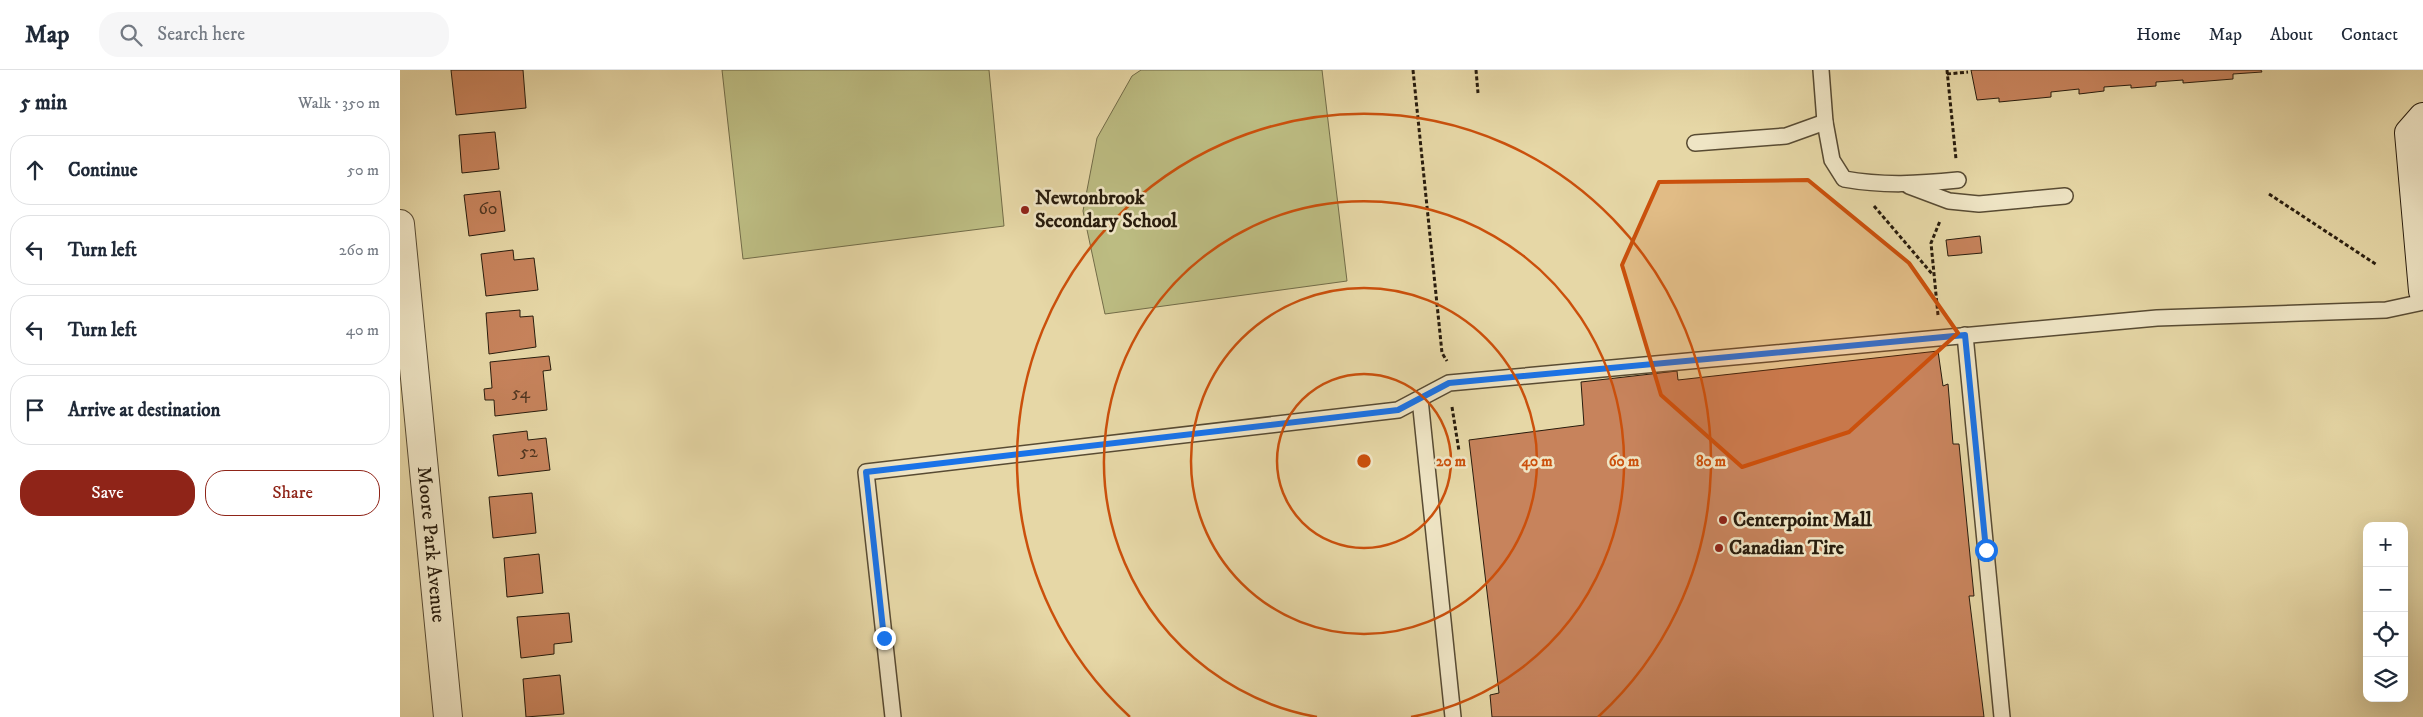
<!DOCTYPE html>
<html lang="en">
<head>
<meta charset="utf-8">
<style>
	:root { --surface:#fff; --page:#f6f6f7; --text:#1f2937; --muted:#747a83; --line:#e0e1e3; --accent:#8f2418 }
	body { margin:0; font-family:"IM FELL DW Pica",serif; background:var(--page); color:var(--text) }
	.controls { position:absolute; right:15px; bottom:15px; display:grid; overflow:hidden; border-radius:10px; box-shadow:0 5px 20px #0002 }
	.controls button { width:45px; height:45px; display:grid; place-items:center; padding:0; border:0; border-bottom:1px solid var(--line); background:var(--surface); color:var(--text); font:25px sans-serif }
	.stop { position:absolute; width:15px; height:15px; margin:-11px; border:4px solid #1a73e8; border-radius:50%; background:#fff }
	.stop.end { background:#1a73e8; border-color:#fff; box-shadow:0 1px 5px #0008 }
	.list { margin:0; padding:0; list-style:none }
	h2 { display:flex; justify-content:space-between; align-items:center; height:65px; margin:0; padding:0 20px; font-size:21px }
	h2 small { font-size:16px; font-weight:400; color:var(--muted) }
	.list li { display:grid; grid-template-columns:32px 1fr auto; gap:15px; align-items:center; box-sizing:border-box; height:70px; margin:0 10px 10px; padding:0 10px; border:1px solid var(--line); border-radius:20px }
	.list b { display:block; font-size:19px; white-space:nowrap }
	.list em { font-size:16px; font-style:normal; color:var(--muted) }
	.actions { display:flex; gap:10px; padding:15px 20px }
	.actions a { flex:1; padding:11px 0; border:1px solid var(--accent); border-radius:20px; text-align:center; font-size:18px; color:var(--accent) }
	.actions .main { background:var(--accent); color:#fff }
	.icon { flex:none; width:28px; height:28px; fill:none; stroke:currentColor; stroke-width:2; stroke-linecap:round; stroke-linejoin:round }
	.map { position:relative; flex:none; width:2023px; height:647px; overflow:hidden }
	header { display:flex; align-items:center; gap:30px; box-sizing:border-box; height:70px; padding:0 25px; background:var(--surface); border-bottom:1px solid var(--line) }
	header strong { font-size:24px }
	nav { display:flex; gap:28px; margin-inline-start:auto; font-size:18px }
	.search { width:350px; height:45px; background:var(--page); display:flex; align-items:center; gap:12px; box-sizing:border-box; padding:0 18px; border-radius:20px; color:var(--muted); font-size:19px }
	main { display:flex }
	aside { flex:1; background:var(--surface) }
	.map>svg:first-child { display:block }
</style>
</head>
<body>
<header>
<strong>Map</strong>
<div class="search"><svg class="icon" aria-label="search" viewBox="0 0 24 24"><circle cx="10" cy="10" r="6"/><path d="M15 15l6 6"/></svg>Search here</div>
<nav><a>Home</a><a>Map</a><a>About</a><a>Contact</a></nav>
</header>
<main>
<aside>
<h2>5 min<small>Walk · 350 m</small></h2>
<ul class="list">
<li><svg class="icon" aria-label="ahead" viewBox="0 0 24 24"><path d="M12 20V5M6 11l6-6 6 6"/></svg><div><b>Continue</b></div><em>50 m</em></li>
<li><svg class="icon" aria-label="left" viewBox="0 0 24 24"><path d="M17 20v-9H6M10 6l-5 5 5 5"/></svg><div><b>Turn left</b></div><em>260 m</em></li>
<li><svg class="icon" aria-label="left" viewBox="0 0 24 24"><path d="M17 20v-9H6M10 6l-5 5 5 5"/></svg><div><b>Turn left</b></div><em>40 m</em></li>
<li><svg class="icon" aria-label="arrive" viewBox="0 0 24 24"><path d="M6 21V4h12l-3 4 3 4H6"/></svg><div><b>Arrive at destination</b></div></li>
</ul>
<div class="actions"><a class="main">Save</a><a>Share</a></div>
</aside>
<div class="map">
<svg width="2023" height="647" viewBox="0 0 2023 647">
	<rect width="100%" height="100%" fill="#e6d7a6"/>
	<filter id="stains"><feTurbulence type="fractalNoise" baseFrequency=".004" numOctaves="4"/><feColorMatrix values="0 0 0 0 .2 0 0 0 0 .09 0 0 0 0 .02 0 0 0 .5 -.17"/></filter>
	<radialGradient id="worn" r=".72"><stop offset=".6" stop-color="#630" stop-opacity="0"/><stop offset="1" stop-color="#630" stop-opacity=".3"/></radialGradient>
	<g fill="#bcbc82" stroke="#726c48">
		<polygon points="322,0 589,0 604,156 343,189"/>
		<polygon points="741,0 922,0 947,211 705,244 683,141 697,68 732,6"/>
	</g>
	<g fill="#c7835c" stroke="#281c0d">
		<polygon points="51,0 123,0 126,38 56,45"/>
		<polygon points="1571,0 1861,0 1862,2 1833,4 1833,9 1783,13 1783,10 1756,12 1756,16 1731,18 1731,15 1704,17 1704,21 1679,24 1679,19 1651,22 1651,27 1599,32 1599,28 1577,30"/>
		<polygon points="95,62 99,99 62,103 59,65"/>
		<polygon points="100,121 105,161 69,166 64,125"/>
		<polygon points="1580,166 1582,183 1548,186 1546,170"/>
		<polygon points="113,180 114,190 134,188 138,220 86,226 81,184"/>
		<polygon points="120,240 120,247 133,246 136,277 89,284 86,243"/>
		<polygon points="1538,281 1543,316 1548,314 1553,374 1559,374 1574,526 1569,526 1584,647 1092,647 1090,625 1099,623 1069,370 1184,355 1181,312 1277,301 1278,310"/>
		<polygon points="149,286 151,300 143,301 147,340 95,346 94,330 85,330 84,319 92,318 90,292"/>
		<polygon points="127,361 128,370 146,368 150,400 98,406 93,365"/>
		<polygon points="132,423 136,463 93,468 89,427"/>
		<polygon points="139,484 143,523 107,527 104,488"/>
		<polygon points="169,543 172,572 154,574 154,584 121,588 117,547"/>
		<polygon points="160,605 164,644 126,647 123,609"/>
	</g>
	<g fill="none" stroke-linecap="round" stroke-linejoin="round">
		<g stroke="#584b33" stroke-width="18">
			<g id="service">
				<path d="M1421,0l4,52 7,38 12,19c39,7 75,5 114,1"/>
				<polyline points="1295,73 1386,66 1425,52"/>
				<polyline points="1509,116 1549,131 1579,134 1665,126"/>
				<polyline points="1565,265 1602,647"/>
				<polyline points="1020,329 1053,647"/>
				<polyline points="493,647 466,402 998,340 1049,313 1757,248 1986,240 2023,232"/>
			</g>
		</g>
		<g stroke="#584b33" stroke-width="30">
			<g id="minor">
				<path id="s1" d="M0,154l48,493"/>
			</g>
		</g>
		<g stroke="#281c0d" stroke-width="30">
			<polyline id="secondary" points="2023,47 2009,63 2023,221"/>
		</g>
		<g stroke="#281c0d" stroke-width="3" stroke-dasharray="4 2.5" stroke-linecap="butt">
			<polyline points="1013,0 1042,283 1047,291"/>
			<polyline points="1076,0 1078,23"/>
			<polyline points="1547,0 1556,89"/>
			<polyline points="1547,4 1568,2"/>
			<polyline points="1869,124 1977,195"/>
			<polyline points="1474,136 1533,205"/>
			<polyline points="1538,245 1531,173 1540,151"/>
			<polyline points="1052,337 1059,381"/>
		</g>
		<use href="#service" stroke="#efe5c5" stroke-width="15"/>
		<use href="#minor" stroke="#efe5c5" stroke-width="28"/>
		<use href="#secondary" stroke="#efe5c5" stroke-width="28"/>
	</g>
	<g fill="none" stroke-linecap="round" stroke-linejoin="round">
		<polyline stroke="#1a73e8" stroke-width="6" points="484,568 466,402 998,340 1049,313 1565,265 1586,480"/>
	</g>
	<path fill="#cb500c" fill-opacity="0.2" stroke="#cb500c" stroke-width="4" stroke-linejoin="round" d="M1408,110l101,83 49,70 -109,99 -107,35 -81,-72 -39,-130 37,-83z"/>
	<g fill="none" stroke="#cb500c" stroke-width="2.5">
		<circle cx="964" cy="391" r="87"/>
		<circle cx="964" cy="391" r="173"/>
		<path d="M917 647A260 260 0 1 1 1011 647"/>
		<path d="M730 647A347 347 0 1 1 1198 647"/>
	</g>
	<g fill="#8f2418" stroke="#efe5c5" stroke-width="2">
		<circle cx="625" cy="140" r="5"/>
		<circle cx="1323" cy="450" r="5"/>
		<circle cx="1319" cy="478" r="5"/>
	</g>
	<g text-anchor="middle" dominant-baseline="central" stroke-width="5" stroke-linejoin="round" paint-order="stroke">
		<g font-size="18" fill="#503621">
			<text x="88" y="139">60</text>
			<text x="121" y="323">54</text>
			<text x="129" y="382">52</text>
		</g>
		<g font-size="20" font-weight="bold" fill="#281c0d" stroke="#efe5c5" text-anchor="start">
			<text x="635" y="128">Newtonbrook<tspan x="635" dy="23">Secondary School</tspan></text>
			<text x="1333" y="450">Centerpoint Mall</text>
			<text x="1329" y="478">Canadian Tire</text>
		</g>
		<g font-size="20" fill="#281c0d" stroke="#efe5c5">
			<text stroke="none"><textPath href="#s1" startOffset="322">Moore Park Avenue</textPath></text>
		</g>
	</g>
	<circle cx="964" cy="391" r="8" fill="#cb500c" stroke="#efe5c5" stroke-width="2.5"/>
	<g font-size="15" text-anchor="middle" font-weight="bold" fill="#cb500c" stroke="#efe5c5" stroke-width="5" stroke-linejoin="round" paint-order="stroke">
		<text x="1051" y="396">20 m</text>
		<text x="1137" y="396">40 m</text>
		<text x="1224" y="396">60 m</text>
		<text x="1311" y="396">80 m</text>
	</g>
	<rect width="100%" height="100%" filter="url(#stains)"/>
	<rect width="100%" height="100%" fill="url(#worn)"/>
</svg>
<div class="controls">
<button>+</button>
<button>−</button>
<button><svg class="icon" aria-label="locate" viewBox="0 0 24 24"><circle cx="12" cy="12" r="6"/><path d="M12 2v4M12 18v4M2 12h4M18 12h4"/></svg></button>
<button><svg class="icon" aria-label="layers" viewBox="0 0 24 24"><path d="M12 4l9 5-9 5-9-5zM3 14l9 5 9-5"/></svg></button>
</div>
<div class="stop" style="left:1586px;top:480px"></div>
<div class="stop end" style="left:484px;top:568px"></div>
</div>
</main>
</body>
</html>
